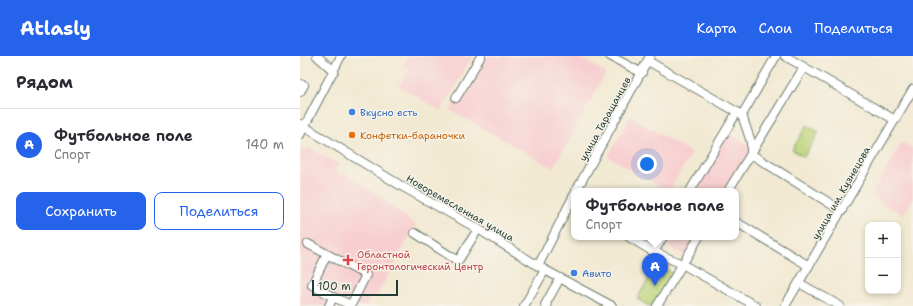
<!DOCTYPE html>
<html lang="ru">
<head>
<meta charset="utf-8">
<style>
	:root { --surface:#fff; --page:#f2f2f3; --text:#2b2b33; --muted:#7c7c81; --line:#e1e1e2; --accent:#2563eb }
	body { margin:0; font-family:"Shantell Sans",sans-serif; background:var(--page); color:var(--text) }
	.controls { position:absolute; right:12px; bottom:12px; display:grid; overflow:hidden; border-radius:8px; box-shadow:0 2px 6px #0003 }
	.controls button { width:36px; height:36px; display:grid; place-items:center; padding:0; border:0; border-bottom:1px solid var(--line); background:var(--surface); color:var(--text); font:20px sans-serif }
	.scale { position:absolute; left:12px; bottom:10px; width:86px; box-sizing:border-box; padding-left:4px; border:2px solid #1f3d34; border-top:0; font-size:11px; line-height:14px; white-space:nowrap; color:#1f3d34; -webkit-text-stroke:3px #f7f3e8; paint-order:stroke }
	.you { position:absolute; left:347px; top:108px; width:14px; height:14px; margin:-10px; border:3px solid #fff; border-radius:50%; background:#1a73e8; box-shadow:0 0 0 6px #1a73e833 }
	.badge { display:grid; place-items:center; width:26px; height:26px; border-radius:50%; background:var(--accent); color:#fff; font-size:13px; font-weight:700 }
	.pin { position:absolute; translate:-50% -33px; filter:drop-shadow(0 1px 2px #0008) }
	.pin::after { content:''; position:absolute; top:21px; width:14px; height:12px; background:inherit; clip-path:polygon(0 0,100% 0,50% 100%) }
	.popup { position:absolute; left:271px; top:132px; width:168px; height:52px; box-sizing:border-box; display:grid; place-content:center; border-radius:8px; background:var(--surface); filter:drop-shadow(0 1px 3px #0005); font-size:13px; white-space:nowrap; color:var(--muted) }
	.popup b { font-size:15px; color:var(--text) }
	.popup::after { content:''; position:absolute; left:50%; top:100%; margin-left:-8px; border:8px solid transparent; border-top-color:var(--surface) }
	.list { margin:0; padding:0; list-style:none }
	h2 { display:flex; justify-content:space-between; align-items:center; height:52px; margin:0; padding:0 16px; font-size:17px }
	h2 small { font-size:13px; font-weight:400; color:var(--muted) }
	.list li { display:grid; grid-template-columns:26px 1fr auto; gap:12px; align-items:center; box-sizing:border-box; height:72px; padding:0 16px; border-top:1px solid var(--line) }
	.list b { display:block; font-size:15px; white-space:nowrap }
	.list p { margin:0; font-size:13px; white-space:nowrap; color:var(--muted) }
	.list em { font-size:13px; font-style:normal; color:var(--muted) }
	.actions { display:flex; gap:8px; padding:12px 16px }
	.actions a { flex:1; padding:9px 0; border:1px solid var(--accent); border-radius:8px; text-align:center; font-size:14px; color:var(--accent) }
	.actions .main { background:var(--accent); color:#fff }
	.map { position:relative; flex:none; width:613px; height:250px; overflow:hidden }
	header { display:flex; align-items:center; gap:24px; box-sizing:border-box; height:56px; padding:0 20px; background:var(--accent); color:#fff }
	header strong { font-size:19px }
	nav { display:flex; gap:22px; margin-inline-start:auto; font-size:14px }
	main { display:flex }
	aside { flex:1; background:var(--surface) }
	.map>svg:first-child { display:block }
</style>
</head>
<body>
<header>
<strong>Atlasly</strong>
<nav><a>Карта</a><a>Слои</a><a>Поделиться</a></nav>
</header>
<main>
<aside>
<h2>Рядом<small></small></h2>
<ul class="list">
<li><span class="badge">A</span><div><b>Футбольное поле</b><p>Спорт</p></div><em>140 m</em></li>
</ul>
<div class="actions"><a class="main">Сохранить</a><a>Поделиться</a></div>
</aside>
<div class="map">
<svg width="613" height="250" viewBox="0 0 613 250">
	<rect width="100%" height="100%" fill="#f7f3e8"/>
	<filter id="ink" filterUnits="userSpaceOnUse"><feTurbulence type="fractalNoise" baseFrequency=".025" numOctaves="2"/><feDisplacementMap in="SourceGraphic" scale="8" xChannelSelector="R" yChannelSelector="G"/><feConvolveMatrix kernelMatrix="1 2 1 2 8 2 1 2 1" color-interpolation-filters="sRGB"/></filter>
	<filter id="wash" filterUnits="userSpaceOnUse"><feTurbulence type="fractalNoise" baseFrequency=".012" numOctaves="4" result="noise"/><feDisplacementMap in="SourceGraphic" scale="16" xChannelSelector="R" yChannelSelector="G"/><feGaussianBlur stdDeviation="0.9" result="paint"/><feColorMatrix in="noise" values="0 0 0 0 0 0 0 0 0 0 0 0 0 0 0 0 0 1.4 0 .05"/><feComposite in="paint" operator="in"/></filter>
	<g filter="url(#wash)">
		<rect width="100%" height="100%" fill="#f2e9d2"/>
		<g fill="#f7cfd0">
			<polygon points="107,0 173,0 141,55 99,30 109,14 102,10"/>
			<polygon points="182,0 277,0 306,17 253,112 150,54"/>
			<polygon points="331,61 392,97 369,135 367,135 308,100"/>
			<polygon points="428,77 452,91 426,135 394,135"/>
			<polygon points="602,86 613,93 613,142 603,159 571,140"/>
			<polygon points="10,92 38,108 34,115 41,119 43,116 82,142 116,169 76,241 71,239 66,250 0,250 0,95"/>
			<polygon points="367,181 399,181 387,201 363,187"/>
		</g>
		<g fill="#bbd378" stroke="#6d8856">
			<polygon points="507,69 519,76 504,101 492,94"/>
			<polygon points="357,208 374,218 355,250 349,250 337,243"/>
		</g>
	</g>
	<g filter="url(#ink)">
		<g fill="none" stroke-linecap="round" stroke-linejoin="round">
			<g stroke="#69796b" stroke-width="10">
				<g id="minor">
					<polyline points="17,0 34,15"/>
					<polyline points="310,0 342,17"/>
					<polyline points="476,0 442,59 451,86 451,98 542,155"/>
					<polyline points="485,0 595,64"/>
					<polyline points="348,5 437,56 442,59"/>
					<polyline points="0,28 4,29 0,36"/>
					<polyline points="156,42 181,0"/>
					<polyline points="0,68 103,131 178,173 245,214 312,250"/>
					<polyline points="0,79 41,0"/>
					<polyline points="276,135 350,0"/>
					<polyline points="390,135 437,56"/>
					<polyline points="428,135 504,11"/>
					<polyline points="436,166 509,210"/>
					<polyline points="115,177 158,205 178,173"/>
					<polyline points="329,181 354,196 382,208 456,250"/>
					<polyline points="8,188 66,219 51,249 33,241 29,250"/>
					<polyline points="354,196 363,181"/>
					<polyline points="27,198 12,229 33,241"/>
					<polyline points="238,210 274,139"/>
					<polyline points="499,227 540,250"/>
					<polyline points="224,250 245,214"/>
					<polyline points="247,250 245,249 260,222"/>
					<polyline points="357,250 399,181"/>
					<polyline points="485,250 613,33"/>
				</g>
			</g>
			<use href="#minor" stroke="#fff" stroke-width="8"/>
		</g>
	</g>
	<g fill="#3f7fe0" stroke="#f7f3e8" stroke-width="1.5">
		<circle cx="52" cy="56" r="4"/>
		<circle cx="274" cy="217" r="4"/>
	</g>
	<circle fill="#e8710a" stroke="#f7f3e8" stroke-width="1.5" cx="52" cy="79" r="4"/>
	<path fill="#e0444e" stroke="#f7f3e8" stroke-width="1.5" d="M46 198h4v4h4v4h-4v4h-4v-4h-4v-4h4z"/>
	<g text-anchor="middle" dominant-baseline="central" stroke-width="3" stroke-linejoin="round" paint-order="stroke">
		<g font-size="10" fill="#366cbe" stroke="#f7f3e8" text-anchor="start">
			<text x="60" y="56">Вкусно есть</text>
			<text x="282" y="217">Авито</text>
		</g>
		<g font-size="10" fill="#1f3d34" stroke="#f7f3e8">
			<text transform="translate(305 63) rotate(-61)">улица Таращанцев</text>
			<text transform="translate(541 137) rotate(-60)">улица им. Кузнецова</text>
			<text transform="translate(160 152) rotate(30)">Новоремесленная улица</text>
		</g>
		<g font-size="10" fill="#c56008" stroke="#f7f3e8" text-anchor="start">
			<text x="60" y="79">Конфетки-бараночки</text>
		</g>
		<g font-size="10" fill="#be3a42" stroke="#f7f3e8" text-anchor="start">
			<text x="57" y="198">Областной<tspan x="57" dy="12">Геронтологический Центр</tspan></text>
		</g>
	</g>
</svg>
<div class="controls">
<button>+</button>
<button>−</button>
</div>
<div class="scale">100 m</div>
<div class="you"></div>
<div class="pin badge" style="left:355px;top:230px">A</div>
<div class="popup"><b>Футбольное поле</b>Спорт</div>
</div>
</main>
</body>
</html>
